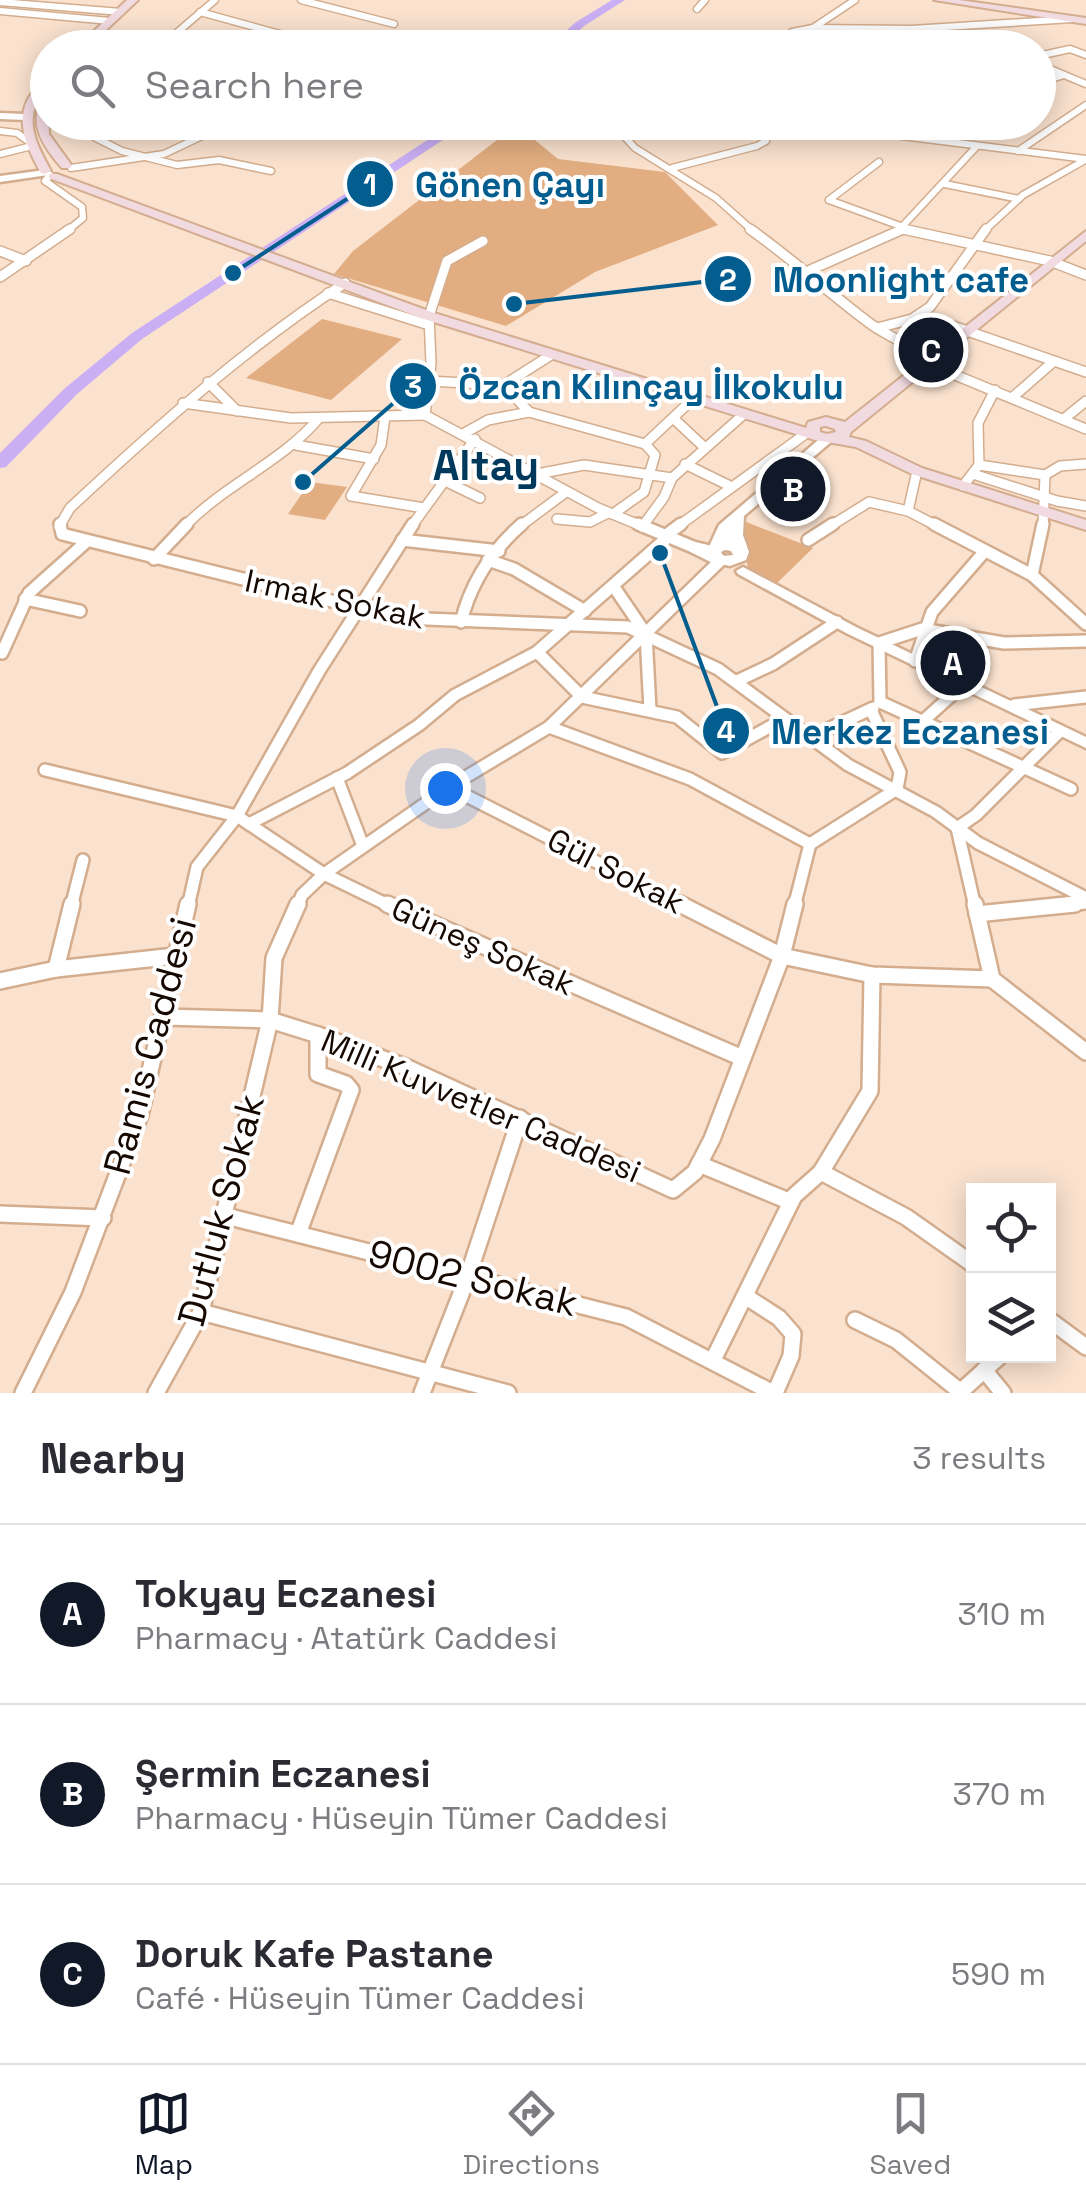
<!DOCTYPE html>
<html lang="en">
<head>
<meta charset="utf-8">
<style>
	:root { --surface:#fff; --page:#f2f2f3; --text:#2b2b33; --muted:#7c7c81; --line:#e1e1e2; --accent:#111827 }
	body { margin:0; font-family:"Space Grotesk",sans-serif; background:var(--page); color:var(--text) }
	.controls { position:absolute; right:30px; bottom:30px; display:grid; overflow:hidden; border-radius:0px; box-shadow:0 5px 25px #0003 }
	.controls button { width:90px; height:90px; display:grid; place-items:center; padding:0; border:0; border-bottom:2px solid var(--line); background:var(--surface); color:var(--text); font:50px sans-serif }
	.you { position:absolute; left:445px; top:788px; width:35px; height:35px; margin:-25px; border:8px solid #fff; border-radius:50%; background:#1a73e8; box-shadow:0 0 0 15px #1a73e833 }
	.badge { display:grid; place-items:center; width:65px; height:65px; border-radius:50%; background:var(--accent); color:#fff; font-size:32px; font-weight:700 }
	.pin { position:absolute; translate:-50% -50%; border:5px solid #fff; box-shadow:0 2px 10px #0006 }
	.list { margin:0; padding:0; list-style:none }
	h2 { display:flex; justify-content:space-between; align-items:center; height:130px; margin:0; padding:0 40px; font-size:42px }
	h2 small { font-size:32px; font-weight:400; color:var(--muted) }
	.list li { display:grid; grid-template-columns:65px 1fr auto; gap:30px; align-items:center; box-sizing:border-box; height:180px; padding:0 40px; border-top:2px solid var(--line) }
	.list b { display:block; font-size:38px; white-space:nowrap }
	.list p { margin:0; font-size:32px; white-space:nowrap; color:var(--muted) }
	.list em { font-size:32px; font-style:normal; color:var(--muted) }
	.icon { flex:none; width:55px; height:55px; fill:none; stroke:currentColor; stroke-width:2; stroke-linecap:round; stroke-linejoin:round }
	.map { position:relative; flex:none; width:1086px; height:1393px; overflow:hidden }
	.search { position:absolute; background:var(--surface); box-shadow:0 5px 25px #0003; left:30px; right:30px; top:30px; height:110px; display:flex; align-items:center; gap:25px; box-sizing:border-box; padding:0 35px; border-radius:55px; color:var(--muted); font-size:38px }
	.sheet { height:670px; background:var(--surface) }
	nav { display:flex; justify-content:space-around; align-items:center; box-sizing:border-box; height:140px; border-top:2px solid var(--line); background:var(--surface); font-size:28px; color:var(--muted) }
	nav a { display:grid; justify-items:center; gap:5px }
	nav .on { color:var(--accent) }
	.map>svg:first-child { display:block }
</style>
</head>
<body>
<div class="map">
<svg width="1086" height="1393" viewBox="0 0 1086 1393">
	<rect width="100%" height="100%" fill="#fae2cf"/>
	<g fill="#e2ae81">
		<polygon points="506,133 530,136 558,159 665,172 718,225 595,272 506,326 334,274 353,251"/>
		<polygon points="322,319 402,339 331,400 246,378"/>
		<polygon points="310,482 347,487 325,520 288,514"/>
		<polygon points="741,520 813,548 776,584 748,569"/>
	</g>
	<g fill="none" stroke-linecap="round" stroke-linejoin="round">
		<g fill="#caaff5" fill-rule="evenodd">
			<polygon points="612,0 625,0 584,26 559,48 547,48 576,22"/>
			<polygon points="455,122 470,122 142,339 76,395 6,467 0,468 0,453 64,389 132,333"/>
		</g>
		<g stroke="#d3ad8e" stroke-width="9">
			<g id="minor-far3">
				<polyline points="301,0 394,24"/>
				<polyline points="0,2 121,12"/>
				<polyline points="697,9 705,0"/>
				<polyline points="0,11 110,21"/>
				<polyline points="200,12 331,48"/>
				<polyline points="813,28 912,29 1072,19"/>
				<polyline points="159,48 215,0"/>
				<polyline points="246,48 279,34"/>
				<polyline points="811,48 792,39 792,32 813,28 855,0"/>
				<polyline points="1038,56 1070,49 1086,55"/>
				<polyline points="1038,64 1086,84"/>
				<polyline points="1038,83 1064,75"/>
				<polyline points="78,122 94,137 122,151 177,165 219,160 271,171"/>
				<polyline points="611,122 635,148 716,198 753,231"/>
				<polyline points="789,122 1086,159"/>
				<polyline points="0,131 17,133 31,143"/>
				<polyline points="1018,151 1086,105"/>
				<polyline points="0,154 32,146"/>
				<polyline points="71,168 164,154 202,136"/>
				<polyline points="672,168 757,146 766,141 761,129 772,122"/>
				<polyline points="50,175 45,181 82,207 83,218 67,231"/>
				<polyline points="945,184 1019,199"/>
				<polyline points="829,200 914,231"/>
				<polyline points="829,200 879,162"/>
				<polyline points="898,231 977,146"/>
				<polyline points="984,231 1023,195 1085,160"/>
			</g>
		</g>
		<g stroke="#d3ad8e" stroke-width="12">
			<g id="minor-far2">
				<path d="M750,229c41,29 78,63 118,93 19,15 44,21 58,41l160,66"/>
				<polyline points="903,229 1050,261 1086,275"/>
				<polyline points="0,251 26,261"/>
				<polyline points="808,271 903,229"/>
				<polyline points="0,277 70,229"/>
				<polyline points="328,293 429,325"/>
				<polyline points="921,315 1086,372"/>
				<polyline points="877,328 912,319 930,307 986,229"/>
				<polyline points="428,381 504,385 529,412 645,444"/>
				<polyline points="208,382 237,411"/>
				<polyline points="504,385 551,355"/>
				<polyline points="1013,397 1054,361"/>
				<polyline points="183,403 291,418 425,415"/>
				<polyline points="425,415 598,508 644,527"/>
				<polyline points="425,415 431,363 429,316 447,261 483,241"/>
				<polyline points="385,417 381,445 351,496 424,508"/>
				<polyline points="673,418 704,447"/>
				<polyline points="1065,418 1086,401"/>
				<polyline points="463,434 488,420 529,412"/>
				<polyline points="645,444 694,398"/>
				<polyline points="296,445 374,459"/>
				<polyline points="685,464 730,486"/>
				<polyline points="979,465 1045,475 1060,466 1086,464"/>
				<polyline points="973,474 1057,501 1086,506"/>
				<polyline points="532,475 584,465 672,478"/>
				<polyline points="443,480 480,498"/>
				<polyline points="963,486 979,465 978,423 995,390"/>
				<polyline points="908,511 917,471"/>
				<polyline points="613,514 644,492 655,455 645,444"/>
				<polyline points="557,519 590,522 608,513"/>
				<path d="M59,527l11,-19c87,-81 175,-160 275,-225"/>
				<path d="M184,527c41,-43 97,-64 135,-109"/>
				<polyline points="411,527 475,439"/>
				<polyline points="519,527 566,492"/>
				<polyline points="642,527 664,497 672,478 744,414"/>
				<polyline points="677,527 804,435"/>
				<polyline points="829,527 869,502 908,511 939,527"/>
				<polyline points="1043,527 1045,475"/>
			</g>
		</g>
		<g stroke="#d3ad8e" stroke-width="16">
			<g id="minor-far1">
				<polyline points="60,524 62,534 400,618 628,627 718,669 848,765 936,812 978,843 1086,898"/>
				<polyline points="638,524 693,547"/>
				<polyline points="934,524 1032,575 1086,624"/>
				<polyline points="665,536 681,524"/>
				<polyline points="402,540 499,551"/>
				<polyline points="808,540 833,524"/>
				<polyline points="714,552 693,547 717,559"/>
				<polyline points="154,559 187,524"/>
				<polyline points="488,560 514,569 585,611"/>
				<polyline points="1032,575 1043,524"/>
				<polyline points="614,587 646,634 650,710"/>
				<polyline points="25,599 80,611"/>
				<path d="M461,622c10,-40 30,-71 61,-98"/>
				<polyline points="537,652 582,697 677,717 722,753 784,719"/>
				<polyline points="2,653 29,593 85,543"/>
				<polyline points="915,661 932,612 985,551"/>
				<polyline points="737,681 773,664 837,622"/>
				<polyline points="880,702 879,643 922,629 1004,643 1086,641"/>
				<polyline points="880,702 1071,789"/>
				<polyline points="1014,705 1086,697"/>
				<polyline points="923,721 964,684"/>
				<polyline points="549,727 690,779 810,844 794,907"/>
				<polyline points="811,737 873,708"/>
				<polyline points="45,770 237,816 324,874 392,907"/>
				<polyline points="337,778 363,846"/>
				<polyline points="449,787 685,907"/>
				<polyline points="249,824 347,773 419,725 455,695 537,652 668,537"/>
				<polyline points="957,828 975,907"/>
				<polyline points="957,828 976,815 1060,731"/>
				<polyline points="810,844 897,789 900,772 871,710"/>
				<polyline points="71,907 83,860"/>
				<polyline points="188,907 197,867 237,816 319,671 413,524"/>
				<polyline points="297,907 302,895 324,874 449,787 549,727 721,560"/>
				<polyline points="1050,907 1086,903"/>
			</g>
		</g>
		<g stroke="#d3ad8e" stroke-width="20">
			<g id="minor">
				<polyline points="387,904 740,1057"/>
				<polyline points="680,904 782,956 872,975 992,979"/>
				<polyline points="975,904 992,979 1086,1052"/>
				<polyline points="977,914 1075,904"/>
				<polyline points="56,969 72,904"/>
				<polyline points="0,981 56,969 175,956"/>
				<polyline points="164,1017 270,1020 318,1035 408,1068 673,1190 695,1172 712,1139 782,956 795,904"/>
				<polyline points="699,1164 791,1202"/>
				<polyline points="821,1172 906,1217 974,1265"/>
				<polyline points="0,1214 103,1218"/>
				<polyline points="226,1216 626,1317 773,1393"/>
				<polyline points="298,1234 351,1090 346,1084 318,1074 318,1035"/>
				<polyline points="745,1296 779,1318 793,1334 791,1356 775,1393"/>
				<polyline points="201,1312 508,1393"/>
				<polyline points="1048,1319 1086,1347"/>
				<polyline points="855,1320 896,1340 961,1392"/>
				<polyline points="713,1360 794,1196 821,1172 870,1091 872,975"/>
				<polyline points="984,1370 1003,1393"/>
				<polyline points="23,1393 73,1292 140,1115 188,904"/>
				<polyline points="156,1393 201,1312 270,1020 274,958 298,904"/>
				<polyline points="422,1393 468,1276 520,1118"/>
				<polyline points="959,1393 1000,1356"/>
			</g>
		</g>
		<g stroke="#d3ad8e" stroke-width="5">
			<g id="tertiary">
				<polygon points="0,113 26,114 31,117 26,120 0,119"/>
				<polygon points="45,170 50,173 48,175 0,182 0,176"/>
				<path d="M827,435l6,4 -2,3 -87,74 -1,19 6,17 -3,8 -16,6 -18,-4 -5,-11 12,-26 104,-89zM725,550l6,1 2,4 -10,1 -2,-4z"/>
				<polygon points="743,567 858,628 1086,737 1086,748 848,634 738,574 736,571"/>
			</g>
		</g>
		<g stroke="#d3ad8e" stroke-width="4">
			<g id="secondary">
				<polygon points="127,0 138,0 87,48 76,48"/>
				<polygon points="934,0 959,0 1086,18 1086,24"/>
				<path d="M48,77c0,13 -8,19 -13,30 -8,23 6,45 16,64l-6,3 -4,-1c-20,-35 -31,-68 7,-96z"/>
				<path d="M48,95l1,39 23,32 -2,2h-8c-18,-20 -39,-50 -14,-73z"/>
				<path d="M49,174h8l377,139 372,115 2,-6 18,-5 19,5 241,-191v10l-235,191 -2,5 17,4 56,27 164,52v10l-174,-56 -56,-27 -41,-7 -391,-121 -375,-141zM826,426l9,3 1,3 -9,2 -7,-2v-5z"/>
			</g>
		</g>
		<use href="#minor-far3" stroke="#fff" stroke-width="6"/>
		<use href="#minor-far2" stroke="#fff" stroke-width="9"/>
		<use href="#minor-far1" stroke="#fff" stroke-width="11"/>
		<use href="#minor" stroke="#fff" stroke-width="15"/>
		<use href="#tertiary" fill="#fff" fill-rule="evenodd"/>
		<use href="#secondary" fill="#f2dae1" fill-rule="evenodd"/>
	</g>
	<g text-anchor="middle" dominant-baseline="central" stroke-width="8" stroke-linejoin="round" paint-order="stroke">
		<g font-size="32" fill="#150801" stroke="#fff">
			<text transform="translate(335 599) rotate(12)">Irmak Sokak</text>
			<text transform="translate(616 871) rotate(27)">Gül Sokak</text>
			<text transform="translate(483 946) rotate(24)">Güneş Sokak</text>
			<text transform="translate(481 1106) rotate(23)">Milli Kuvvetler Caddesi</text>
		</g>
		<g font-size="38" fill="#150801" stroke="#fff">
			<text transform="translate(150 1046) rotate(-75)">Ramis Caddesi</text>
			<text transform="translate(221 1210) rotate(-75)">Dutluk Sokak</text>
			<text transform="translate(473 1278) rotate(14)">9002 Sokak</text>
		</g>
		<g font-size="42" font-weight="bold" fill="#00395b" stroke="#fff">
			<text x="486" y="465">Altay</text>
		</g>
	</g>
	<path fill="none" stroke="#035e8f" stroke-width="4" d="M233 273L370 184M514 304L728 279M303 482L413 386M660 553L726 731"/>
	<g fill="#035e8f" stroke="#fff" stroke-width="4">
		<circle cx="233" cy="273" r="10"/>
		<circle cx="514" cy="304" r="10"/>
		<circle cx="303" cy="482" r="10"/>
		<circle cx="660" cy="553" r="10"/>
		<circle cx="370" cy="184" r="25"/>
		<circle cx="728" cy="279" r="25"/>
		<circle cx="413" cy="386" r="25"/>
		<circle cx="726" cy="731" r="25"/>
	</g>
	<g font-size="30" text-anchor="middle" font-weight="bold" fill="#fff">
		<text x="370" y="195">1</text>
		<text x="728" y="290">2</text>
		<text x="413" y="397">3</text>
		<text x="726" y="742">4</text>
	</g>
	<g font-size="35" text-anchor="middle" font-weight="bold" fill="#035e8f" stroke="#fff" stroke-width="8" stroke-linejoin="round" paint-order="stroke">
		<text x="510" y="197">Gönen Çayı</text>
		<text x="901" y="292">Moonlight cafe</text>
		<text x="651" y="399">Özcan Kılınçay İlkokulu</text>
		<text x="910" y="744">Merkez Eczanesi</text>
	</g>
</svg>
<div class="controls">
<button><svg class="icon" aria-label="locate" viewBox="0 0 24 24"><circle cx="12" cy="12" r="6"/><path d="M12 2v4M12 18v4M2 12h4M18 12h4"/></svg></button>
<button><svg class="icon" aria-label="layers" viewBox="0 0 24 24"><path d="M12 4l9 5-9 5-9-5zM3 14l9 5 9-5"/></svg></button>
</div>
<div class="you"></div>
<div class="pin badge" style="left:953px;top:663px">A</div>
<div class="pin badge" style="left:793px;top:489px">B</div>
<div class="pin badge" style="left:931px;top:350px">C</div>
<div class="search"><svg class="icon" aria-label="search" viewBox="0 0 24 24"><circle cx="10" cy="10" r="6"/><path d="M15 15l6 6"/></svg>Search here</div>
</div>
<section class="sheet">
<h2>Nearby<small>3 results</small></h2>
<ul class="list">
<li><span class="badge">A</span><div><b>Tokyay Eczanesi</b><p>Pharmacy · Atatürk Caddesi</p></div><em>310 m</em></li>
<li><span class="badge">B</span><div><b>Şermin Eczanesi</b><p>Pharmacy · Hüseyin Tümer Caddesi</p></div><em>370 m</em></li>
<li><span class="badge">C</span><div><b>Doruk Kafe Pastane</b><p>Café · Hüseyin Tümer Caddesi</p></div><em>590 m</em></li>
</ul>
</section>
<nav>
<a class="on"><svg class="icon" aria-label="map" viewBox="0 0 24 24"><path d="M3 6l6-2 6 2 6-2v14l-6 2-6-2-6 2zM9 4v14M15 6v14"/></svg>Map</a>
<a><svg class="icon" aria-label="directions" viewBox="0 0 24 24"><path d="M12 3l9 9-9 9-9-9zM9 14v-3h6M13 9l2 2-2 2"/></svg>Directions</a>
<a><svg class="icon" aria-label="saved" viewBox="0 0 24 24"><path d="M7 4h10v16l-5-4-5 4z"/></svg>Saved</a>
</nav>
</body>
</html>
